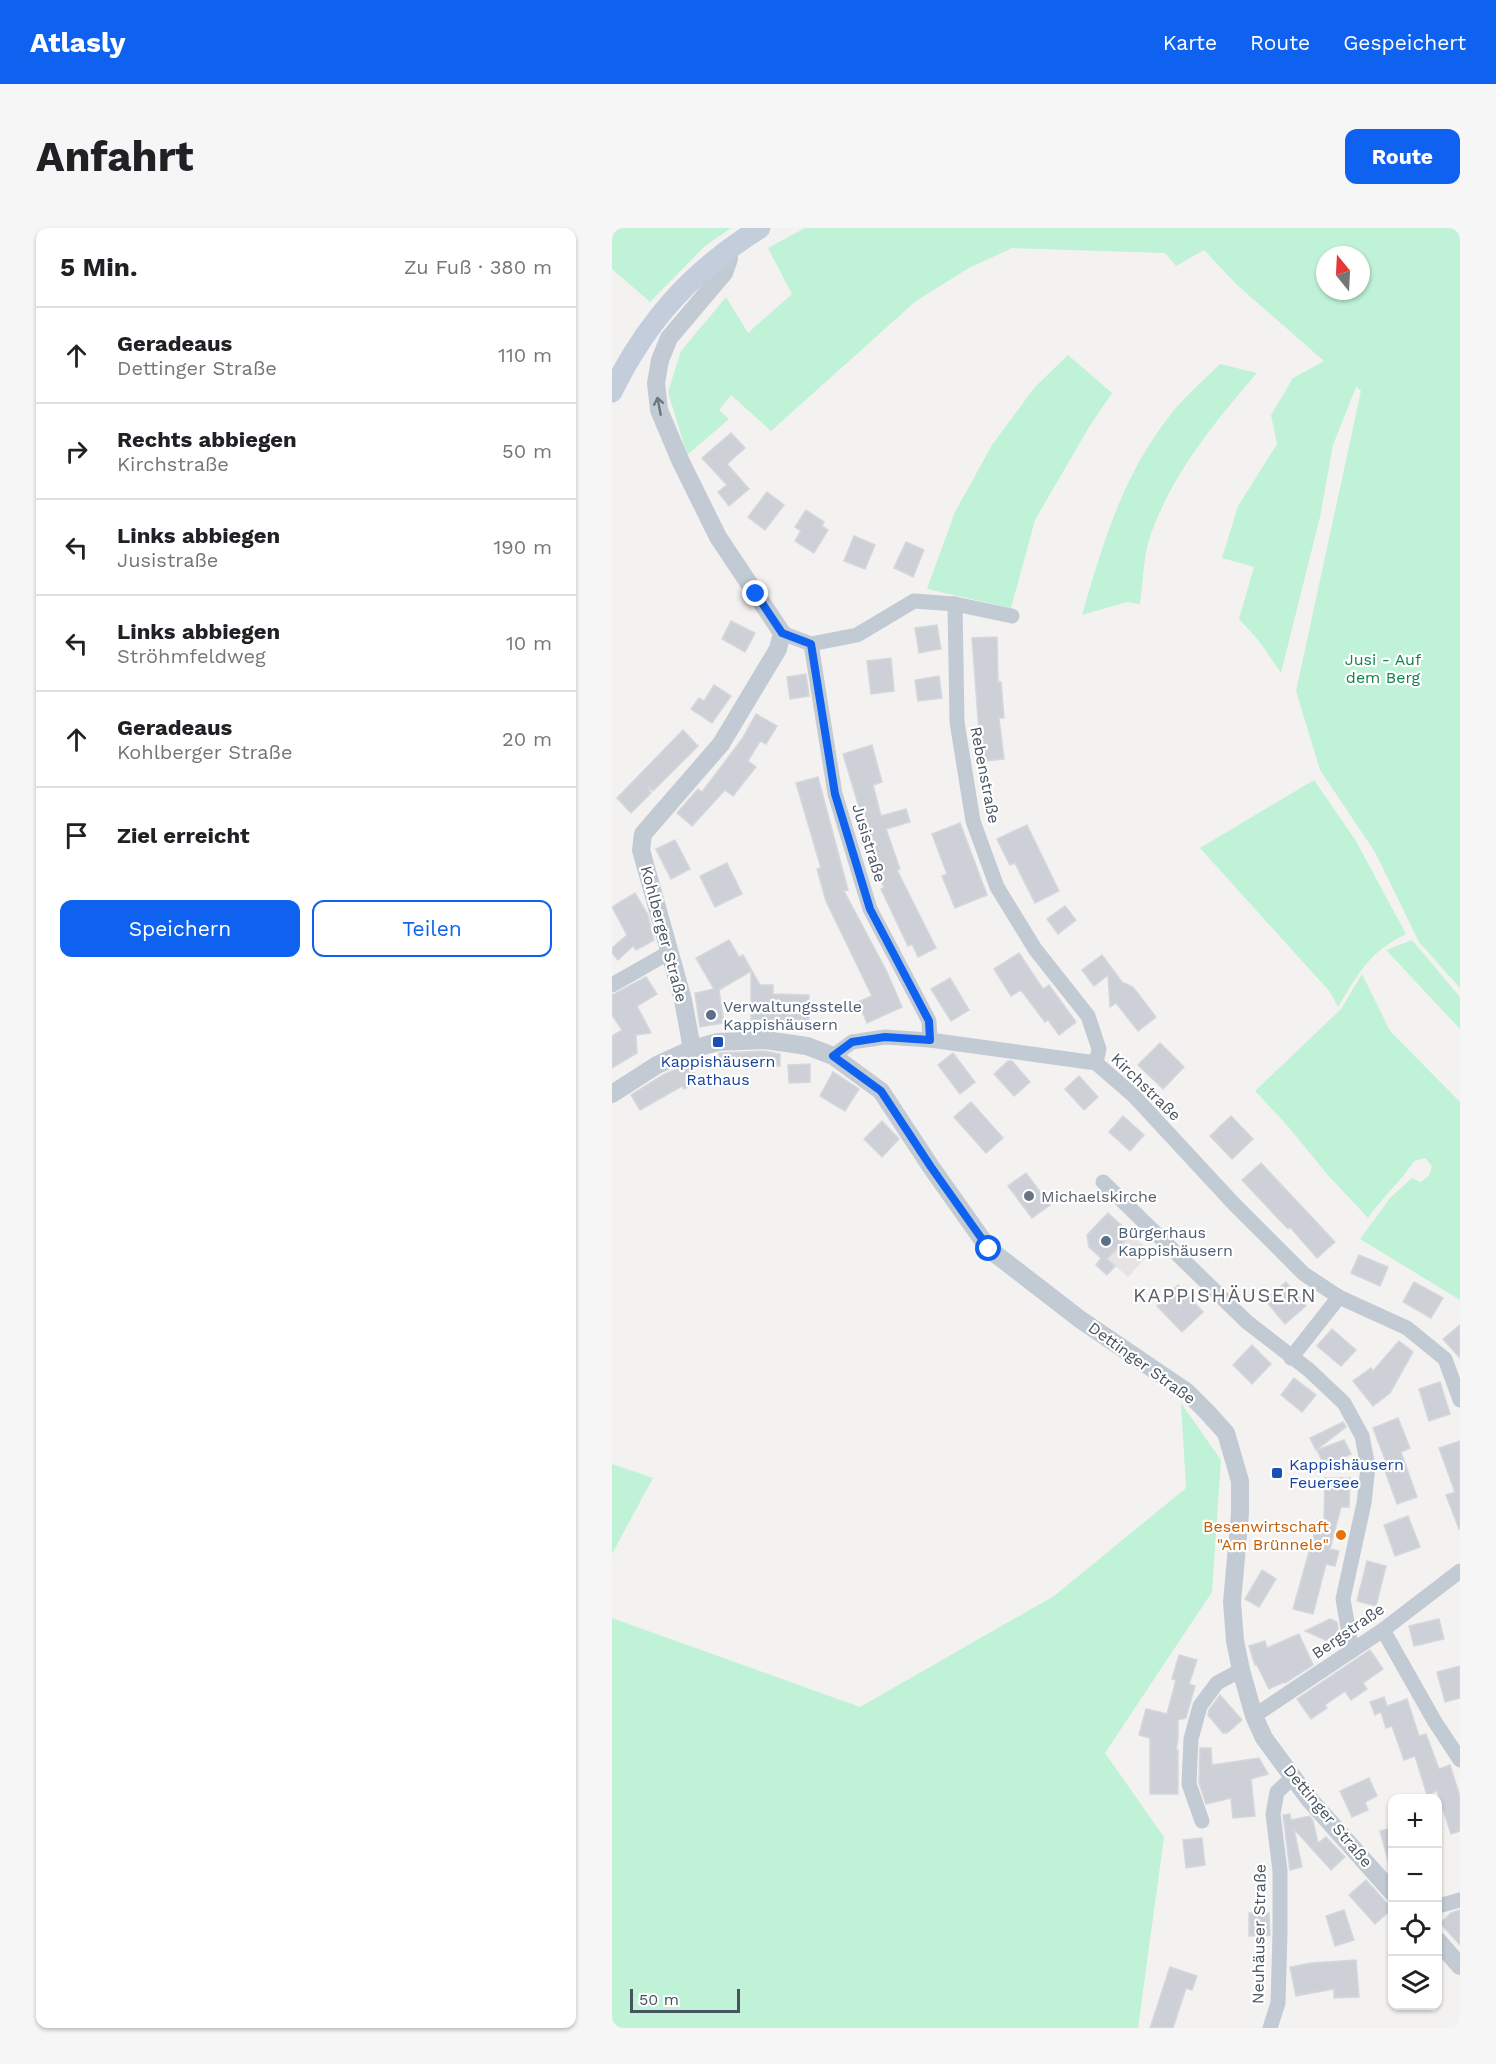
<!DOCTYPE html>
<html lang="de">
<head>
<meta charset="utf-8">
<style>
	:root { --surface:#fff; --page:#f6f6f6; --text:#202124; --muted:#757577; --line:#e0e0e0; --accent:#0f62f0 }
	body { margin:0; font-family:"Work Sans",sans-serif; background:var(--page); color:var(--text) }
	.controls { position:absolute; right:18px; bottom:18px; display:grid; overflow:hidden; border-radius:12px; box-shadow:0 2px 4px #0004 }
	.controls button { width:54px; height:54px; display:grid; place-items:center; padding:0; border:0; border-bottom:2px solid var(--line); background:var(--surface); color:var(--text); font:30px sans-serif }
	.compass { position:absolute; left:704px; top:18px; width:54px; height:54px; border-radius:50%; background:var(--surface); box-shadow:0 2px 4px #0004; rotate:342deg }
	.scale { position:absolute; left:18px; bottom:15px; width:110px; box-sizing:border-box; padding-left:6px; border:3px solid #485360; border-top:0; font-size:16px; line-height:21px; white-space:nowrap; color:#485360; -webkit-text-stroke:4px #fff; paint-order:stroke }
	.stop { position:absolute; width:18px; height:18px; margin:-14px; border:4px solid #0f62f0; border-radius:50%; background:#fff }
	.stop.end { background:#0f62f0; border-color:#fff; box-shadow:0 2px 6px #0008 }
	.list { margin:0; padding:0; list-style:none }
	h2 { display:flex; justify-content:space-between; align-items:center; height:78px; margin:0; padding:0 24px; font-size:26px }
	h2 small { font-size:20px; font-weight:400; color:var(--muted) }
	.list li { display:grid; grid-template-columns:39px 1fr auto; gap:18px; align-items:center; box-sizing:border-box; height:96px; padding:0 24px; border-top:2px solid var(--line) }
	.list b { display:block; font-size:22px; white-space:nowrap }
	.list p { margin:0; font-size:20px; white-space:nowrap; color:var(--muted) }
	.list em { font-size:20px; font-style:normal; color:var(--muted) }
	.actions { display:flex; gap:12px; padding:18px 24px }
	.actions a { flex:1; padding:14px 0; border:2px solid var(--accent); border-radius:12px; text-align:center; font-size:21px; color:var(--accent) }
	.actions .main { background:var(--accent); color:#fff }
	.icon { flex:none; width:33px; height:33px; fill:none; stroke:currentColor; stroke-width:2; stroke-linecap:round; stroke-linejoin:round }
	.map { position:relative; flex:none; width:848px; height:1800px; overflow:hidden; border-radius:12px }
	header { display:flex; align-items:center; gap:36px; box-sizing:border-box; height:84px; padding:0 30px; background:var(--accent); color:#fff }
	header strong { font-size:28px }
	nav { display:flex; gap:33px; margin-inline-start:auto; font-size:21px }
	.intro { display:flex; align-items:center; justify-content:space-between; box-sizing:border-box; height:144px; padding:0 36px }
	h1 { margin:0; font-size:42px }
	.button { padding:15px 27px; border-radius:12px; background:var(--accent); color:#fff; font-size:21px; font-weight:700 }
	main { display:flex; gap:36px; padding:0 36px }
	aside { flex:1; background:var(--surface); border-radius:12px; box-shadow:0 2px 4px #0004 }
	.map>svg:first-child { display:block }
</style>
</head>
<body>
<header>
<strong>Atlasly</strong>
<nav><a>Karte</a><a>Route</a><a>Gespeichert</a></nav>
</header>
<div class="intro"><h1>Anfahrt</h1><a class="button">Route</a></div>
<main>
<aside>
<h2>5 Min.<small>Zu Fuß · 380 m</small></h2>
<ul class="list">
<li><svg class="icon" aria-label="ahead" viewBox="0 0 24 24"><path d="M12 20V5M6 11l6-6 6 6"/></svg><div><b>Geradeaus</b><p>Dettinger Straße</p></div><em>110 m</em></li>
<li><svg class="icon" aria-label="right" viewBox="0 0 24 24"><path d="M7 20v-9h11M14 6l5 5-5 5"/></svg><div><b>Rechts abbiegen</b><p>Kirchstraße</p></div><em>50 m</em></li>
<li><svg class="icon" aria-label="left" viewBox="0 0 24 24"><path d="M17 20v-9H6M10 6l-5 5 5 5"/></svg><div><b>Links abbiegen</b><p>Jusistraße</p></div><em>190 m</em></li>
<li><svg class="icon" aria-label="left" viewBox="0 0 24 24"><path d="M17 20v-9H6M10 6l-5 5 5 5"/></svg><div><b>Links abbiegen</b><p>Ströhmfeldweg</p></div><em>10 m</em></li>
<li><svg class="icon" aria-label="ahead" viewBox="0 0 24 24"><path d="M12 20V5M6 11l6-6 6 6"/></svg><div><b>Geradeaus</b><p>Kohlberger Straße</p></div><em>20 m</em></li>
<li><svg class="icon" aria-label="arrive" viewBox="0 0 24 24"><path d="M6 21V4h12l-3 4 3 4H6"/></svg><div><b>Ziel erreicht</b></div></li>
</ul>
<div class="actions"><a class="main">Speichern</a><a>Teilen</a></div>
</aside>
<div class="map">
<svg width="848" height="1800" viewBox="0 0 848 1800">
	<rect width="100%" height="100%" fill="#f4f2f1"/>
	<polygon fill="#e5e3e3" points="519,1006 539,1024 516,1049 495,1031"/>
	<g fill="#bff2d6" fill-rule="evenodd">
		<polygon points="0,0 119,0 93,18 38,74 0,41"/>
		<path d="M193,0h655v760l-41,-46 -44,-90 -55,-82 -24,-79 65,-300 -5,-4 -23,58 -13,72 -39,156 -22,-32 -20,-22 15,-52 -32,-9 16,-52 39,-62 -6,-29 22,-37 31,-17 -88,-77 -32,-34 -28,16 -11,-13 -153,-5 -43,20 -53,33 -145,130 -40,-36 -12,15 10,9 -42,36 -19,-63 13,-41 45,-54 22,36 44,-39 -24,-46zM713,27h36v36h-36z"/>
		<polygon points="456,127 500,165 477,199 423,292 399,380 315,361 343,284 380,217 422,160"/>
		<path d="M608,136l37,9c-43,50 -87,103 -108,167 -6,20 -6,44 -9,64l-13,-2 -45,13c21,-72 41,-141 89,-201 14,-18 33,-34 49,-50z"/>
		<path d="M702,552l42,61 50,93c-36,17 -48,40 -68,73l-8,-15 -130,-144z"/>
		<polygon points="800,712 848,769 848,801 774,722"/>
		<path d="M750,746l28,57 70,71v198l-100,-61 30,-41 22,-20 8,4 9,-6 3,-10 -7,-8 -11,3c-13,21 -32,36 -46,57l-41,-44 -41,-50 -31,-33 86,-82z"/>
		<polygon points="569,1175 609,1232 600,1364 493,1525 552,1609 526,1800 0,1800 0,1390 248,1479 442,1368 574,1260"/>
		<polygon points="0,1236 41,1250 0,1326"/>
	</g>
	<g fill="#cdd0d7" stroke="#d5d7dd" stroke-width="1.5">
		<polygon points="119,205 133,220 115,236 137,261 117,278 106,264 115,257 90,230"/>
		<polygon points="155,264 172,277 153,302 136,289"/>
		<polygon points="194,282 212,294 210,298 216,302 202,325 183,313 189,303 183,299"/>
		<polygon points="242,308 263,317 253,341 232,333"/>
		<polygon points="294,314 312,322 301,349 282,340"/>
		<polygon points="119,393 143,405 133,424 110,411"/>
		<polygon points="325,397 329,421 307,425 303,400"/>
		<polygon points="385,409 386,454 389,454 392,490 387,490 392,531 365,534 362,505 367,504 360,410"/>
		<polygon points="279,430 282,463 259,466 255,433"/>
		<polygon points="194,446 197,468 178,471 175,449"/>
		<polygon points="327,448 330,470 306,473 303,452"/>
		<polygon points="102,457 119,468 100,495 79,481 87,470 92,473"/>
		<polygon points="144,486 165,498 154,516 148,513 136,533 144,539 121,568 113,562 80,598 65,585 86,561 90,564 130,511"/>
		<polygon points="71,502 86,518 41,563 36,558 39,565 19,585 5,570"/>
		<polygon points="260,517 270,554 261,557 269,588 294,581 298,594 274,601 288,641 285,642 324,720 306,729 300,716 296,718 269,661 272,660 263,634 259,635 253,618 258,616 231,526"/>
		<polygon points="206,549 236,662 232,663 275,744 290,779 255,795 246,774 260,768 214,673 205,641 209,640 184,555"/>
		<polygon points="348,595 375,667 343,680 330,648 335,646 320,606"/>
		<polygon points="415,597 447,663 423,675 403,635 398,637 385,611"/>
		<polygon points="63,612 78,641 59,651 44,621"/>
		<polygon points="115,635 130,666 103,679 88,648"/>
		<polygon points="23,665 36,687 42,712 24,722 21,718 6,732 0,725 0,720 15,707 0,679"/>
		<polygon points="453,678 464,692 446,706 435,691"/>
		<polygon points="117,712 127,729 131,727 148,757 161,757 161,766 197,767 197,793 161,793 161,802 139,801 139,743 107,762 112,795 88,799 83,765 102,761 84,730"/>
		<polygon points="407,725 431,761 437,757 464,794 447,807 436,792 433,794 409,762 399,768 382,741"/>
		<polygon points="490,727 510,754 521,759 544,789 526,803 504,775 498,779 496,747 482,758 470,742"/>
		<polygon points="34,749 45,766 25,778 39,805 24,807 25,825 0,840 0,808 10,802 0,787 0,767"/>
		<polygon points="338,750 357,782 339,793 319,761"/>
		<polygon points="548,815 572,839 551,861 526,837"/>
		<polygon points="152,823 168,826 168,838 107,838 107,825"/>
		<polygon points="341,825 363,854 348,866 326,837"/>
		<polygon points="396,833 400,833 418,854 402,868 382,846"/>
		<polygon points="77,835 86,853 72,861 70,858 28,882 19,867 51,847"/>
		<polygon points="198,836 198,854 177,855 176,837"/>
		<polygon points="221,844 247,861 233,883 208,868"/>
		<polygon points="467,848 486,869 472,882 453,861"/>
		<polygon points="359,874 391,910 374,925 342,889"/>
		<polygon points="511,888 532,907 518,923 497,904"/>
		<polygon points="619,888 641,911 620,931 598,908"/>
		<polygon points="270,893 287,911 270,929 252,911"/>
		<polygon points="649,935 723,1014 705,1030 678,999 676,1001 630,952"/>
		<polygon points="414,945 438,977 420,990 396,958"/>
		<polygon points="496,985 519,1006 495,1031 503,1038 495,1047 484,1037 489,1030 477,1019 475,1007"/>
		<polygon points="747,1027 776,1039 768,1058 739,1045"/>
		<polygon points="674,1054 694,1078 673,1096 653,1072"/>
		<polygon points="802,1054 831,1070 819,1090 791,1074"/>
		<polygon points="566,1057 591,1084 570,1104 545,1078"/>
		<polygon points="848,1097 848,1130 831,1111"/>
		<polygon points="720,1101 744,1122 729,1138 705,1118"/>
		<polygon points="787,1113 801,1124 778,1165 761,1178 741,1153 759,1140 761,1143"/>
		<polygon points="640,1117 659,1136 640,1156 621,1137"/>
		<polygon points="682,1150 704,1167 690,1184 669,1167"/>
		<polygon points="828,1154 838,1186 817,1193 807,1161"/>
		<polygon points="786,1190 798,1220 789,1224 805,1269 785,1276 773,1243 777,1242 761,1200"/>
		<polygon points="731,1194 734,1199 704,1222 698,1210"/>
		<polygon points="732,1212 739,1226 713,1239 705,1222"/>
		<polygon points="848,1213 848,1301 847,1301 834,1267 843,1264 827,1220"/>
		<polygon points="713,1250 738,1250 737,1279 729,1279 718,1321 727,1323 723,1338 714,1336 701,1386 681,1381 706,1292 712,1294"/>
		<polygon points="796,1288 808,1319 783,1328 772,1297"/>
		<polygon points="755,1333 774,1338 764,1378 745,1373"/>
		<polygon points="650,1342 664,1351 647,1379 633,1371"/>
		<polygon points="718,1391 725,1394 726,1401 720,1415 693,1403"/>
		<polygon points="827,1391 832,1411 802,1418 797,1398"/>
		<polygon points="687,1406 701,1437 673,1455 672,1454 657,1461 645,1437 643,1437 637,1418 653,1413 655,1420"/>
		<polygon points="758,1422 771,1441 751,1455 755,1461 739,1472 733,1463 713,1477 715,1480 699,1491 685,1471"/>
		<polygon points="567,1427 585,1432 577,1456 583,1458 574,1490 566,1492 566,1511 564,1522 566,1522 566,1566 538,1566 538,1510 527,1507 534,1481 555,1486 564,1452 560,1451"/>
		<polygon points="848,1438 848,1470 833,1474 825,1444"/>
		<polygon points="608,1467 630,1492 615,1505 611,1505 596,1487 597,1482"/>
		<polygon points="772,1469 775,1478 795,1471 807,1508 814,1506 827,1541 838,1537 848,1569 848,1603 839,1606 825,1563 815,1567 803,1528 792,1532 780,1498 774,1500 769,1484 763,1487 758,1474"/>
		<polygon points="588,1520 599,1520 600,1537 647,1530 656,1546 639,1551 643,1588 621,1590 619,1570 594,1576 587,1555"/>
		<polygon points="757,1550 765,1568 753,1574 756,1582 740,1589 728,1563"/>
		<polygon points="678,1586 679,1592 698,1588 701,1593 706,1615 714,1609 733,1629 719,1642 682,1601 690,1639 678,1642 671,1587"/>
		<polygon points="780,1600 780,1635 777,1636 768,1603"/>
		<polygon points="590,1610 593,1637 574,1640 571,1612"/>
		<polygon points="754,1652 780,1681 763,1696 737,1667"/>
		<polygon points="732,1682 742,1712 723,1718 714,1688"/>
		<polygon points="848,1682 848,1717 828,1695 839,1685"/>
		<polygon points="637,1685 657,1685 658,1707 637,1708"/>
		<polygon points="744,1732 747,1769 722,1770 722,1761 684,1768 678,1739 699,1735"/>
		<polygon points="558,1739 585,1748 580,1762 574,1760 561,1800 538,1800"/>
	</g>
	<g fill="none" stroke-linecap="round" stroke-linejoin="round">
		<g stroke="#c2cbd4" stroke-width="15">
			<polyline points="343,376 345,494 361,593 385,659 423,721 476,788 487,821 484,835"/>
			<polyline points="170,405 199,416 245,407 302,373 343,376 400,388"/>
			<polyline points="199,416 223,566 258,681 317,793 318,812"/>
			<polyline points="0,757 56,725"/>
			<polyline points="221,828 240,814 273,809 318,812 484,835 521,867 622,976 692,1046 727,1069 795,1100 833,1131 848,1172"/>
			<polyline points="491,954 635,1094 697,1142 732,1175 750,1208 756,1239 752,1275 731,1371 740,1423"/>
			<polyline points="679,1130 727,1069"/>
			<polyline points="771,1402 823,1494 848,1532"/>
			<polyline points="642,1488 771,1402 848,1343"/>
			<polyline points="590,1593 577,1556 579,1511 588,1478 605,1455 629,1442"/>
			<polyline points="826,1678 848,1672"/>
			<polyline points="658,1800 666,1775 668,1705 668,1643 661,1586 665,1564 682,1548"/>
		</g>
		<g stroke="#c2cbd4" stroke-width="18">
			<polyline points="80,821 71,772 29,622 31,606 109,516 166,421 170,405 106,309 68,232 47,182 44,155 48,132 57,110 112,45 117,31 117,20"/>
			<polyline points="0,866 45,837 80,821 106,814 153,812 195,818 221,828 269,863 319,939 377,1021 469,1092 575,1164 596,1185 614,1205 628,1253 628,1285 620,1374 623,1413 629,1442 642,1488 652,1510 697,1571 780,1664"/>
			<polyline points="826,1713 848,1738"/>
		</g>
		<path stroke="#c3cddb" stroke-width="21" d="M0,164c35,-72 81,-122 148,-164"/>
	</g>
	<defs><path id="oneway-shaft" d="M-6 0H5M1.5-3L5.5 0L1.5 3" fill="none" stroke-width="1.6" stroke-linecap="round" stroke-linejoin="round" transform="scale(1.5)"/></defs>
	<use stroke="#6d7783" href="#oneway-shaft" transform="translate(47 178) rotate(-101)"/>
	<g fill="none" stroke-linecap="round" stroke-linejoin="round">
		<polyline stroke="#0f62f0" stroke-width="8" points="144,366 170,405 199,416 223,566 258,681 317,793 318,812 273,809 240,814 221,828 269,863 319,939 377,1021"/>
	</g>
	<g fill="#5c6f8a" stroke="#fff" stroke-width="2">
		<circle cx="99" cy="787" r="6"/>
		<circle cx="494" cy="1013" r="6"/>
	</g>
	<g fill="#1a4fb4" stroke="#fff" stroke-width="2">
		<rect x="100" y="808" width="12" height="12" rx="3"/>
		<rect x="659" y="1239" width="12" height="12" rx="3"/>
	</g>
	<circle fill="#6b7280" stroke="#fff" stroke-width="2" cx="417" cy="968" r="6"/>
	<circle fill="#e8710a" stroke="#fff" stroke-width="2" cx="729" cy="1307" r="6"/>
	<g text-anchor="middle" dominant-baseline="central" stroke-width="4.5" stroke-linejoin="round" paint-order="stroke">
		<g font-size="16" fill="#128252" stroke="#fff">
			<text x="771" y="431">Jusi - Auf<tspan x="771" dy="18">dem Berg</tspan></text>
		</g>
		<g font-size="16" fill="#485360" stroke="#fff">
			<text transform="translate(373 547) rotate(79)">Rebenstraße</text>
			<text transform="translate(257 615) rotate(73)">Jusistraße</text>
			<text transform="translate(52 706) rotate(75)">Kohlberger Straße</text>
			<text transform="translate(534 859) rotate(44)">Kirchstraße</text>
			<text transform="translate(530 1135) rotate(36)">Dettinger Straße</text>
			<text transform="translate(736 1403) rotate(-35)">Bergstraße</text>
			<text transform="translate(716 1588) rotate(50)">Dettinger Straße</text>
			<text transform="translate(647 1706) rotate(-89)">Neuhäuser Straße</text>
		</g>
		<g font-size="16" fill="#4e5e75" stroke="#fff" text-anchor="start">
			<text x="111" y="778">Verwaltungsstelle<tspan x="111" dy="18">Kappishäusern</tspan></text>
			<text x="506" y="1004">Bürgerhaus<tspan x="506" dy="18">Kappishäusern</tspan></text>
		</g>
		<g font-size="16" fill="#164399" stroke="#fff">
			<text x="106" y="833">Kappishäusern<tspan x="106" dy="18">Rathaus</tspan></text>
			<text x="677" y="1236" text-anchor="start">Kappishäusern<tspan x="677" dy="18">Feuersee</tspan></text>
		</g>
		<g font-size="16" fill="#5b616d" stroke="#fff" text-anchor="start">
			<text x="429" y="968">Michaelskirche</text>
		</g>
		<g font-size="16" fill="#c56008" stroke="#fff" text-anchor="end">
			<text x="717" y="1298">Besenwirtschaft<tspan x="717" dy="18">"Am Brünnele"</tspan></text>
		</g>
		<g font-size="20" letter-spacing="1.5" fill="#5d6167" stroke="#fff">
			<text x="613" y="1067">KAPPISHÄUSERN</text>
		</g>
	</g>
</svg>
<div class="controls">
<button>+</button>
<button>−</button>
<button><svg class="icon" aria-label="locate" viewBox="0 0 24 24"><circle cx="12" cy="12" r="6"/><path d="M12 2v4M12 18v4M2 12h4M18 12h4"/></svg></button>
<button><svg class="icon" aria-label="layers" viewBox="0 0 24 24"><path d="M12 4l9 5-9 5-9-5zM3 14l9 5 9-5"/></svg></button>
</div>
<svg class="compass" viewBox="-18 -18 36 36"><path d="M0-13l5 13h-10z" fill="#e53935"/><path d="M0 13l5-13h-10z" fill="#757577"/></svg>
<div class="scale">50 m</div>
<div class="stop" style="left:377px;top:1021px"></div>
<div class="stop end" style="left:144px;top:366px"></div>
</div>
</main>
</body>
</html>
